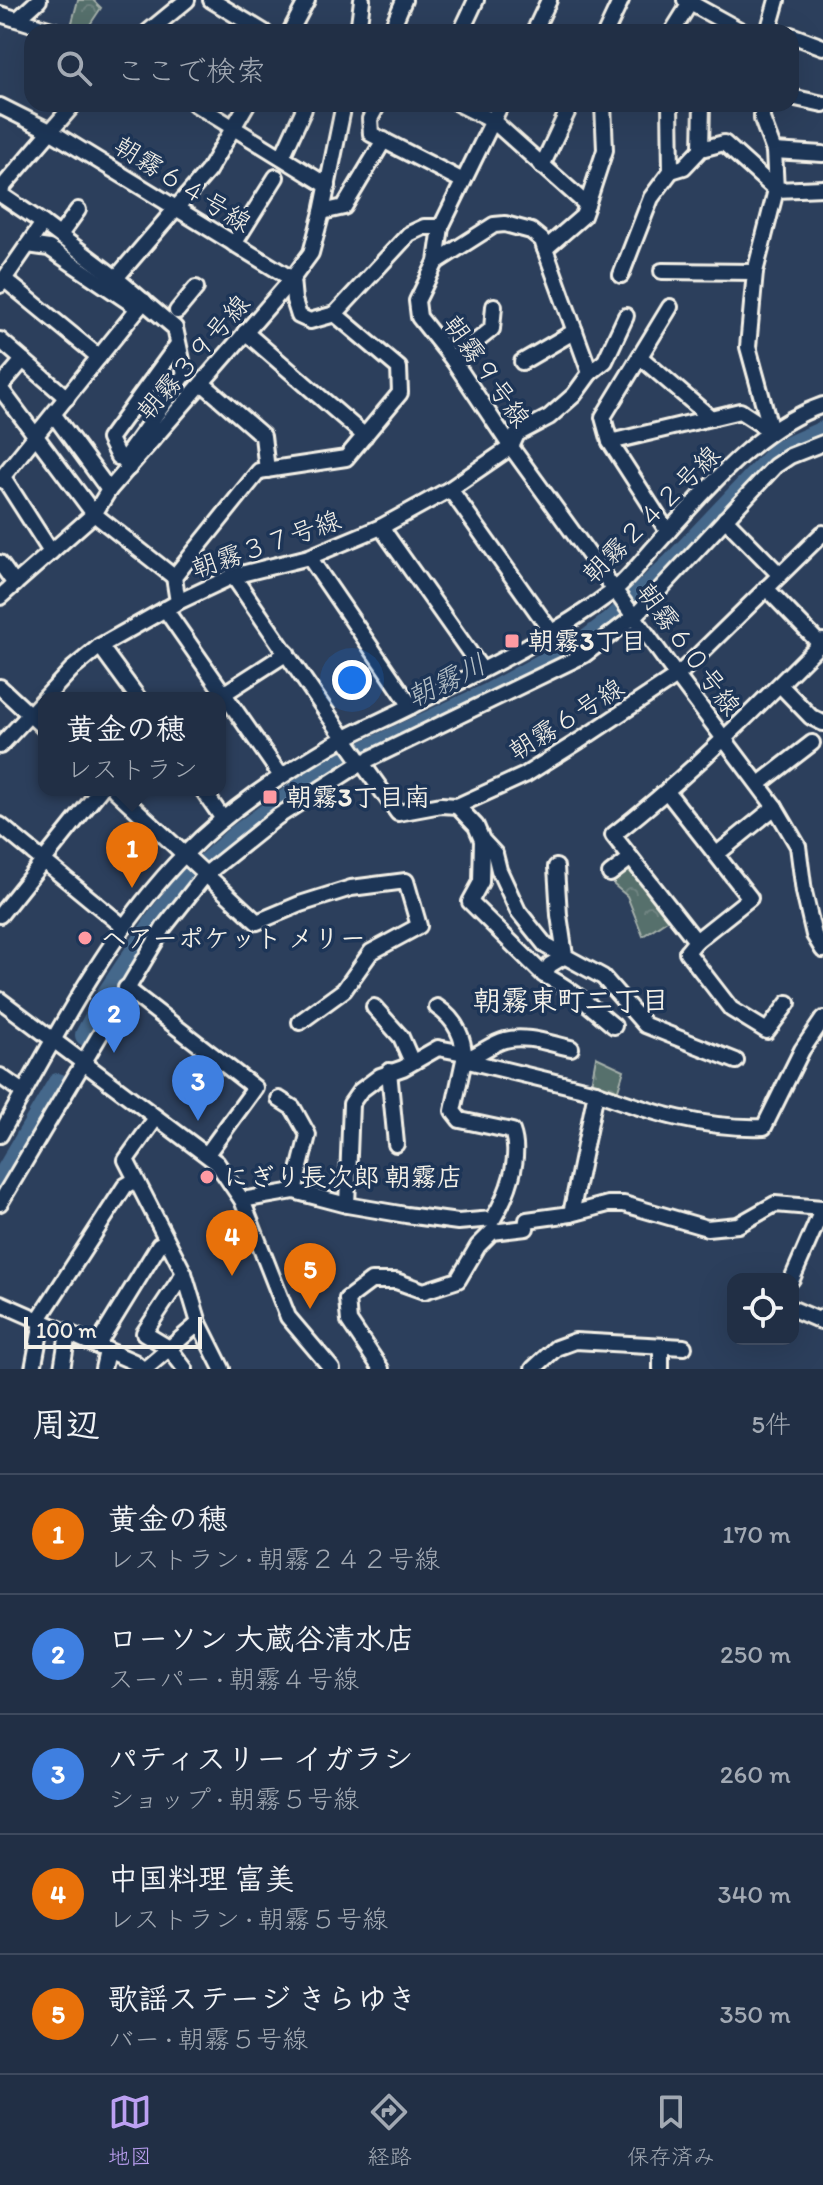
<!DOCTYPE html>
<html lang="ja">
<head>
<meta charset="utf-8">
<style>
	:root { --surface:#212f45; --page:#29374c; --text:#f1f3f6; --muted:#a2a9b3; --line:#3e4a5e; --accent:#bca0f2 }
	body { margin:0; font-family:Itim,"Klee One",sans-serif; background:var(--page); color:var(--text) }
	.controls { position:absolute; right:24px; bottom:24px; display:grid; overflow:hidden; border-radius:16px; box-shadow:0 8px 32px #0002 }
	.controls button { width:72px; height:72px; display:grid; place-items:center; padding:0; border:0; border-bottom:2px solid var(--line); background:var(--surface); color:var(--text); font:40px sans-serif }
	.scale { position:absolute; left:24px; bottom:20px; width:178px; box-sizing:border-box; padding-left:8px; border:4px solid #f4f1e8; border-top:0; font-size:22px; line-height:28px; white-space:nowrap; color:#f4f1e8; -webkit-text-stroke:6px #1d3557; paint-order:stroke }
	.you { position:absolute; left:352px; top:680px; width:28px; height:28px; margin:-20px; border:6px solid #fff; border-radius:50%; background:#1a73e8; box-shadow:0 0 0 12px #1a73e833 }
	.badge { display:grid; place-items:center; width:52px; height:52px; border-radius:50%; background:var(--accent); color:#fff; font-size:26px; font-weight:700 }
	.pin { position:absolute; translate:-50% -66px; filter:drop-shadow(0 2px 4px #0008) }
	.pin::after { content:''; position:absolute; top:42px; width:28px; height:24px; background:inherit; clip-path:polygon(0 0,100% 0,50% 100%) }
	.popup { position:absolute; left:38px; top:692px; width:188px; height:104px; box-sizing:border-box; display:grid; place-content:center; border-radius:16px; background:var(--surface); filter:drop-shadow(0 2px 6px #0005); font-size:26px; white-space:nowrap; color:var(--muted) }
	.popup b { font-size:30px; color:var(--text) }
	.popup::after { content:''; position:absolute; left:50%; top:100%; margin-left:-16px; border:16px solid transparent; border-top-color:var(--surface) }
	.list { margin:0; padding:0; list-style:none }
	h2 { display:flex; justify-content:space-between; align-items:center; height:104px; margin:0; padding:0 32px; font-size:34px }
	h2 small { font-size:26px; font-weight:400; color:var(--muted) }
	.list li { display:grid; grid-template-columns:52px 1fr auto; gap:24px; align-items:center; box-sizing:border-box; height:120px; padding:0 32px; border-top:2px solid var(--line) }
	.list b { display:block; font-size:30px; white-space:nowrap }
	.list p { margin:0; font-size:26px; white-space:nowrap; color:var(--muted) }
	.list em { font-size:26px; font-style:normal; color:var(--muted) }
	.icon { flex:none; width:44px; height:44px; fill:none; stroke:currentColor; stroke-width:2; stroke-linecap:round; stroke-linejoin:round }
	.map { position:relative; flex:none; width:823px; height:1369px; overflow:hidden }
	.search { position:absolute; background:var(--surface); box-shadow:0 8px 32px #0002; left:24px; right:24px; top:24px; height:88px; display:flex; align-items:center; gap:20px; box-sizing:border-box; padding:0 28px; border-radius:24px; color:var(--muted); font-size:30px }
	.sheet { height:704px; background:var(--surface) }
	nav { display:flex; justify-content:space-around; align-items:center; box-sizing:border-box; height:112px; border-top:2px solid var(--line); background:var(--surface); font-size:22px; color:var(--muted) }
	nav a { display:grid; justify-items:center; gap:4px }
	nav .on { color:var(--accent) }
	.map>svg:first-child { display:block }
</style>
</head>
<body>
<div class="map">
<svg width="823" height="1369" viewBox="0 0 823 1369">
	<defs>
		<pattern id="park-crowns" width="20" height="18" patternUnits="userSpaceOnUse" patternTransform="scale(2)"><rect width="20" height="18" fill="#566f6c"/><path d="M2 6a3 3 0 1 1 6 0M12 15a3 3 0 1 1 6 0" fill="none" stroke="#6f8481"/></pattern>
	</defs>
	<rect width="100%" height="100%" fill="#2c3f5c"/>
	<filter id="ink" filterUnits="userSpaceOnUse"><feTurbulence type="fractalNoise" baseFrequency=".0125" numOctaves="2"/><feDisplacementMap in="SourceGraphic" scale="16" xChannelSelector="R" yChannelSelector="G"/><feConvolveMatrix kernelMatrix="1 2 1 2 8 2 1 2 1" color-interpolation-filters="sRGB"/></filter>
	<g filter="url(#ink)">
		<g fill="url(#park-crowns)" stroke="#a5b0aa" stroke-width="2">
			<polygon points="78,0 93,0 101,8 85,32 70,30"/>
			<polygon points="629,866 670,918 643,936 627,896 614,885 613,879"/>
			<polygon points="596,1057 624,1070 617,1093 591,1084"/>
		</g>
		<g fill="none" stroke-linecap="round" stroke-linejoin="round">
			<g stroke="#44678b" stroke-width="22">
				<polyline points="86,1035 109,992 158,918 182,886 237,836 330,768 489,694 589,639 616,618 671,565 778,452 823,432"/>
				<polyline points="0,1183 58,1084"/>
			</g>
			<g stroke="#f4f1e8" stroke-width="20">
				<g id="minor">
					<polyline points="211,0 264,32"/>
					<polyline points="685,0 743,32"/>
					<polyline points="0,14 58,32"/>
					<polyline points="18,19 39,0"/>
					<polyline points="148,32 187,0"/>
					<polyline points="290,32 307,0"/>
					<polyline points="358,32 362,0"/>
					<polyline points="393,32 392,28 404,0"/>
					<polyline points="461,32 476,0"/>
					<polyline points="534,32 549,0"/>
					<polyline points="606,32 621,0"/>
					<polyline points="672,32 692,0"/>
					<polyline points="768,32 777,0"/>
					<polyline points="791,35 823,47"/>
					<polyline points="791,97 823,104"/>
					<polyline points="195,104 328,186"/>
					<polyline points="378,104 370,119 371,134 463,181"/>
					<polyline points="459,104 493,121 587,205 605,150 603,104"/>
					<polyline points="670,104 671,171 684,167 701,149 724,143 776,190 755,272 748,347 771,431"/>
					<polyline points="762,104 762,119 774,151 776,190 823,188"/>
					<polyline points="0,106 50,131 292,279 294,300 299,316 310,321 335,314 409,234 424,227 441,227 436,262 417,301 419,317 453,360 511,447 677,676 775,807 798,846 804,892 814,935 823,950"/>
					<polyline points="701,149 702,104"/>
					<polyline points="774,151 823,154"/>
					<polyline points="282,157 304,109"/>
					<polyline points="542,166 571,104"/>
					<polyline points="0,190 74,104"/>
					<polyline points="0,194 43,223"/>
					<polyline points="322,212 344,207 384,140"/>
					<polyline points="441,227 501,104"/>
					<polyline points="60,235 78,210"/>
					<polyline points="234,244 276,177"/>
					<polyline points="28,245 49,248 138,308"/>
					<polyline points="436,262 494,225 505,224 531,231 542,240 545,249"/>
					<polyline points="662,271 755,272"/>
					<polyline points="621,275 651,198 671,171"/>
					<polyline points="116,278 208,171 247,104"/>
					<polyline points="4,279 99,357"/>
					<polyline points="0,285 43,223 116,278 175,328 185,374 124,459 129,468"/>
					<polyline points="177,311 196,288"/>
					<polyline points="245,332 365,436"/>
					<polyline points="0,340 67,398"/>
					<polyline points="640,357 711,418"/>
					<polyline points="453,360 492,329 494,306"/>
					<polyline points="522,362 575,331"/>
					<polyline points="590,373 605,361 626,316"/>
					<polyline points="202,383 263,436 267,470"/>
					<polyline points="0,387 23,360"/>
					<polyline points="0,388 94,514 174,577"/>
					<polyline points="54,415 109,490"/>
					<polyline points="610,442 740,411 771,431"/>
					<polyline points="124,459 118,457 109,439 178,344"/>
					<polyline points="3,477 51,552"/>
					<polyline points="0,480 144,301"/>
					<polyline points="450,489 552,633"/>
					<polyline points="725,519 780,575"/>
					<polyline points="381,527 482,670"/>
					<polyline points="668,532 610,442 603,417 670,307"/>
					<polyline points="309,557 411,706"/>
					<polyline points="0,563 15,584"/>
					<path d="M233,576c55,79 108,160 165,237l43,-8 16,1 68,-31 54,-34 98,-65 146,-143"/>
					<polyline points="766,588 820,644"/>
					<polyline points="0,597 94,514 109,490 292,279 311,253 322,212 344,104"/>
					<polyline points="178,602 174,577 259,471 346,458 400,393 399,368 335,314"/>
					<polyline points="165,609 281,776"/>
					<polyline points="100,646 138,698"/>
					<polyline points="780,685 811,717 823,723"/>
					<polyline points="0,687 44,728"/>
					<polyline points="45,698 71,670 100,646 178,602 233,576 309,557 381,527 450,489 511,447 517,434 549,417 574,395 590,373 545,249 583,216 587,205"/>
					<polyline points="217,698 287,653"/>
					<polyline points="0,746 44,699"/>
					<polyline points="759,784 812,743"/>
					<polyline points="115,790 257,922 300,904 351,888 406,881 419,926 371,952 344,990 300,1022"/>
					<polyline points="203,790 223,819"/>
					<path d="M668,793l82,105 -54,43 -83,-106c76,-59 142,-126 210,-194"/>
					<polyline points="457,806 476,826 482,840 495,854 499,870 518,911 546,946 603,977 645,1025 736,1061"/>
					<polyline points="0,825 124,927"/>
					<polyline points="482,840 481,882 470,902 544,975 550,965 565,956 559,915 556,867"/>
					<polyline points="717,854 775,807"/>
					<polyline points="610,874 631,858"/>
					<polyline points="0,915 100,790"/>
					<polyline points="696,941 687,952 731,1009 767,1031 788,1003"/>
					<path d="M544,975c27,13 47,32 70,51"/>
					<polyline points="126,988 255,1088 207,1154"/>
					<polyline points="0,1000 217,1163 242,1200 288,1317 332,1369"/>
					<polyline points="374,1007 401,1037 412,1062"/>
					<path d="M437,1007c18,12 28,31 27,53 15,-5 28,-17 41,-20 20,-6 46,4 66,8"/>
					<polyline points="389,1071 396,1144"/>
					<polyline points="0,1076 24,1093"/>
					<polyline points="279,1099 293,1108 308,1135 294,1191"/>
					<polyline points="156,1118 126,1160 184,1273 199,1323 222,1369"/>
					<path d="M0,1135c53,-94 109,-205 186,-282 42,-43 94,-77 146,-108 26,-15 54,-26 81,-40 68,-34 138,-67 199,-113 17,-13 31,-33 46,-49 47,-52 98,-115 165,-138"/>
					<path d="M242,1200l52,-9 53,14 59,10 52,7 35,-3c14,-23 29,-61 19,-88l-52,-11 -7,-9 11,-51 132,32"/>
					<polyline points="0,1203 164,927 206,874 277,817 361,763 584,655 635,616 775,466 790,456 823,443"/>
					<polyline points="347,1205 351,1104 360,1091 380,1076 403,1068 438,1048 464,1053"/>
					<path d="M571,1214l25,-122c55,21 109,37 168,35l38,-77 21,-31"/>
					<polyline points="184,1273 144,1333 169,1348 185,1369"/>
					<polyline points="792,1279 823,1208"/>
					<polyline points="0,1303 134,1362 143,1369"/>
					<polyline points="793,1309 821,1321 823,1317"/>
					<polyline points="39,1319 125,1186 135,1180"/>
					<polyline points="97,1346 159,1245 167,1241"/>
					<polyline points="33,1369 42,1322"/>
					<polyline points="62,1369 68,1333"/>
					<polyline points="103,1369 107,1351"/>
					<polyline points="145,1369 199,1323"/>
					<polyline points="381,1369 349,1321 347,1299 371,1281 396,1281 424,1291 458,1280 478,1246 492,1232 526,1228 527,1220 571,1214 608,1204 624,1204 707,1228 738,1225 775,1204 822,1208"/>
					<polyline points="533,1369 556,1348 575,1341 684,1347"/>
					<polyline points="661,1369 661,1346"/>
				</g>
			</g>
			<use href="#minor" stroke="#1d3557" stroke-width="14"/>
		</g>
	</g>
	<g fill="#ff9aa2" stroke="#1d3557" stroke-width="3">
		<rect x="504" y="633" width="16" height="16" rx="4"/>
		<rect x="262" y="789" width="16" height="16" rx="4"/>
		<circle cx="85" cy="938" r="8"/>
		<circle cx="207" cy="1177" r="8"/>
	</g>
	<g text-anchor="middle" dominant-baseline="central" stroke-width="7" stroke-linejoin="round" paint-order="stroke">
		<g font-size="26" fill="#f4f1e8" stroke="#1d3557">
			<text transform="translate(183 184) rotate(32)">朝霧６４号線</text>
			<text transform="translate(193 357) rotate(-49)">朝霧３９号線</text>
			<text transform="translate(487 371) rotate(55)">朝霧９号線</text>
			<text transform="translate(651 514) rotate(-45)">朝霧２４２号線</text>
			<text transform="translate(266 544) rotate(-19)">朝霧３７号線</text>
			<text transform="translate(689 649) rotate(54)">朝霧６０号線</text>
			<text transform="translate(566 719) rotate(-32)">朝霧６号線</text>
		</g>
		<g font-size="26" font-weight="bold" fill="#f4f1e8" stroke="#1d3557" text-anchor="start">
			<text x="528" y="641">朝霧3丁目</text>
			<text x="286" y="797">朝霧3丁目南</text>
			<text x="101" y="938">ヘアーポケット メリー</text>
			<text x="223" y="1177">にぎり長次郎 朝霧店</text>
		</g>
		<g font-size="28" font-style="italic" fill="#b6c1c7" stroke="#1d3557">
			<text transform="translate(446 680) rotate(-26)">朝霧川</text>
		</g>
		<g font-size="28" font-weight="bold" fill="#f4f1e8" stroke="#1d3557">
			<text x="571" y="1000">朝霧東町二丁目</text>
		</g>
	</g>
</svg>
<div class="controls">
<button><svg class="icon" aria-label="locate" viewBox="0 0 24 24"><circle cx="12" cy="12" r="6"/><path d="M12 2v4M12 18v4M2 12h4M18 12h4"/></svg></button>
</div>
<div class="scale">100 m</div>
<div class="you"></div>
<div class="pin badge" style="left:132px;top:888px;background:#e8710a">1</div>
<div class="popup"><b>黄金の穂</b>レストラン</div>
<div class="pin badge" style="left:114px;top:1053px;background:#3f7fe0">2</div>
<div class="pin badge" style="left:198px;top:1121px;background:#3f7fe0">3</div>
<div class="pin badge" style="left:232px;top:1276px;background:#e8710a">4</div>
<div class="pin badge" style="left:310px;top:1309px;background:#e8710a">5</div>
<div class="search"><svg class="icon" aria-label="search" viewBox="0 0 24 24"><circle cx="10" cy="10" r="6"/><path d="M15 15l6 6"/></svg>ここで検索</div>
</div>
<section class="sheet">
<h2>周辺<small>5件</small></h2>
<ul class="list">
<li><span class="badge" style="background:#e8710a">1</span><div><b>黄金の穂</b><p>レストラン · 朝霧２４２号線</p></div><em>170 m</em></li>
<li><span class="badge" style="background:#3f7fe0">2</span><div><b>ローソン 大蔵谷清水店</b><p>スーパー · 朝霧４号線</p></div><em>250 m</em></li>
<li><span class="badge" style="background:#3f7fe0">3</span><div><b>パティスリー イガラシ</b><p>ショップ · 朝霧５号線</p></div><em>260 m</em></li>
<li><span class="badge" style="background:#e8710a">4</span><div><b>中国料理 富美</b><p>レストラン · 朝霧５号線</p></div><em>340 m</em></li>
<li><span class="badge" style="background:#e8710a">5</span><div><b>歌謡ステージ きらゆき</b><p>バー · 朝霧５号線</p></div><em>350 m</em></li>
</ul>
</section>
<nav>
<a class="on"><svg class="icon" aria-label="map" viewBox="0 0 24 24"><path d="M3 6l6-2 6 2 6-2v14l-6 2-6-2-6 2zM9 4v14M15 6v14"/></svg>地図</a>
<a><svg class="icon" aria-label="directions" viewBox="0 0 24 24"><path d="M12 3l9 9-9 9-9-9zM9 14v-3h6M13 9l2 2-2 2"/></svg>経路</a>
<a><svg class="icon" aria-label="saved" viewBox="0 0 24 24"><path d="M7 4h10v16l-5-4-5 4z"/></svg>保存済み</a>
</nav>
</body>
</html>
